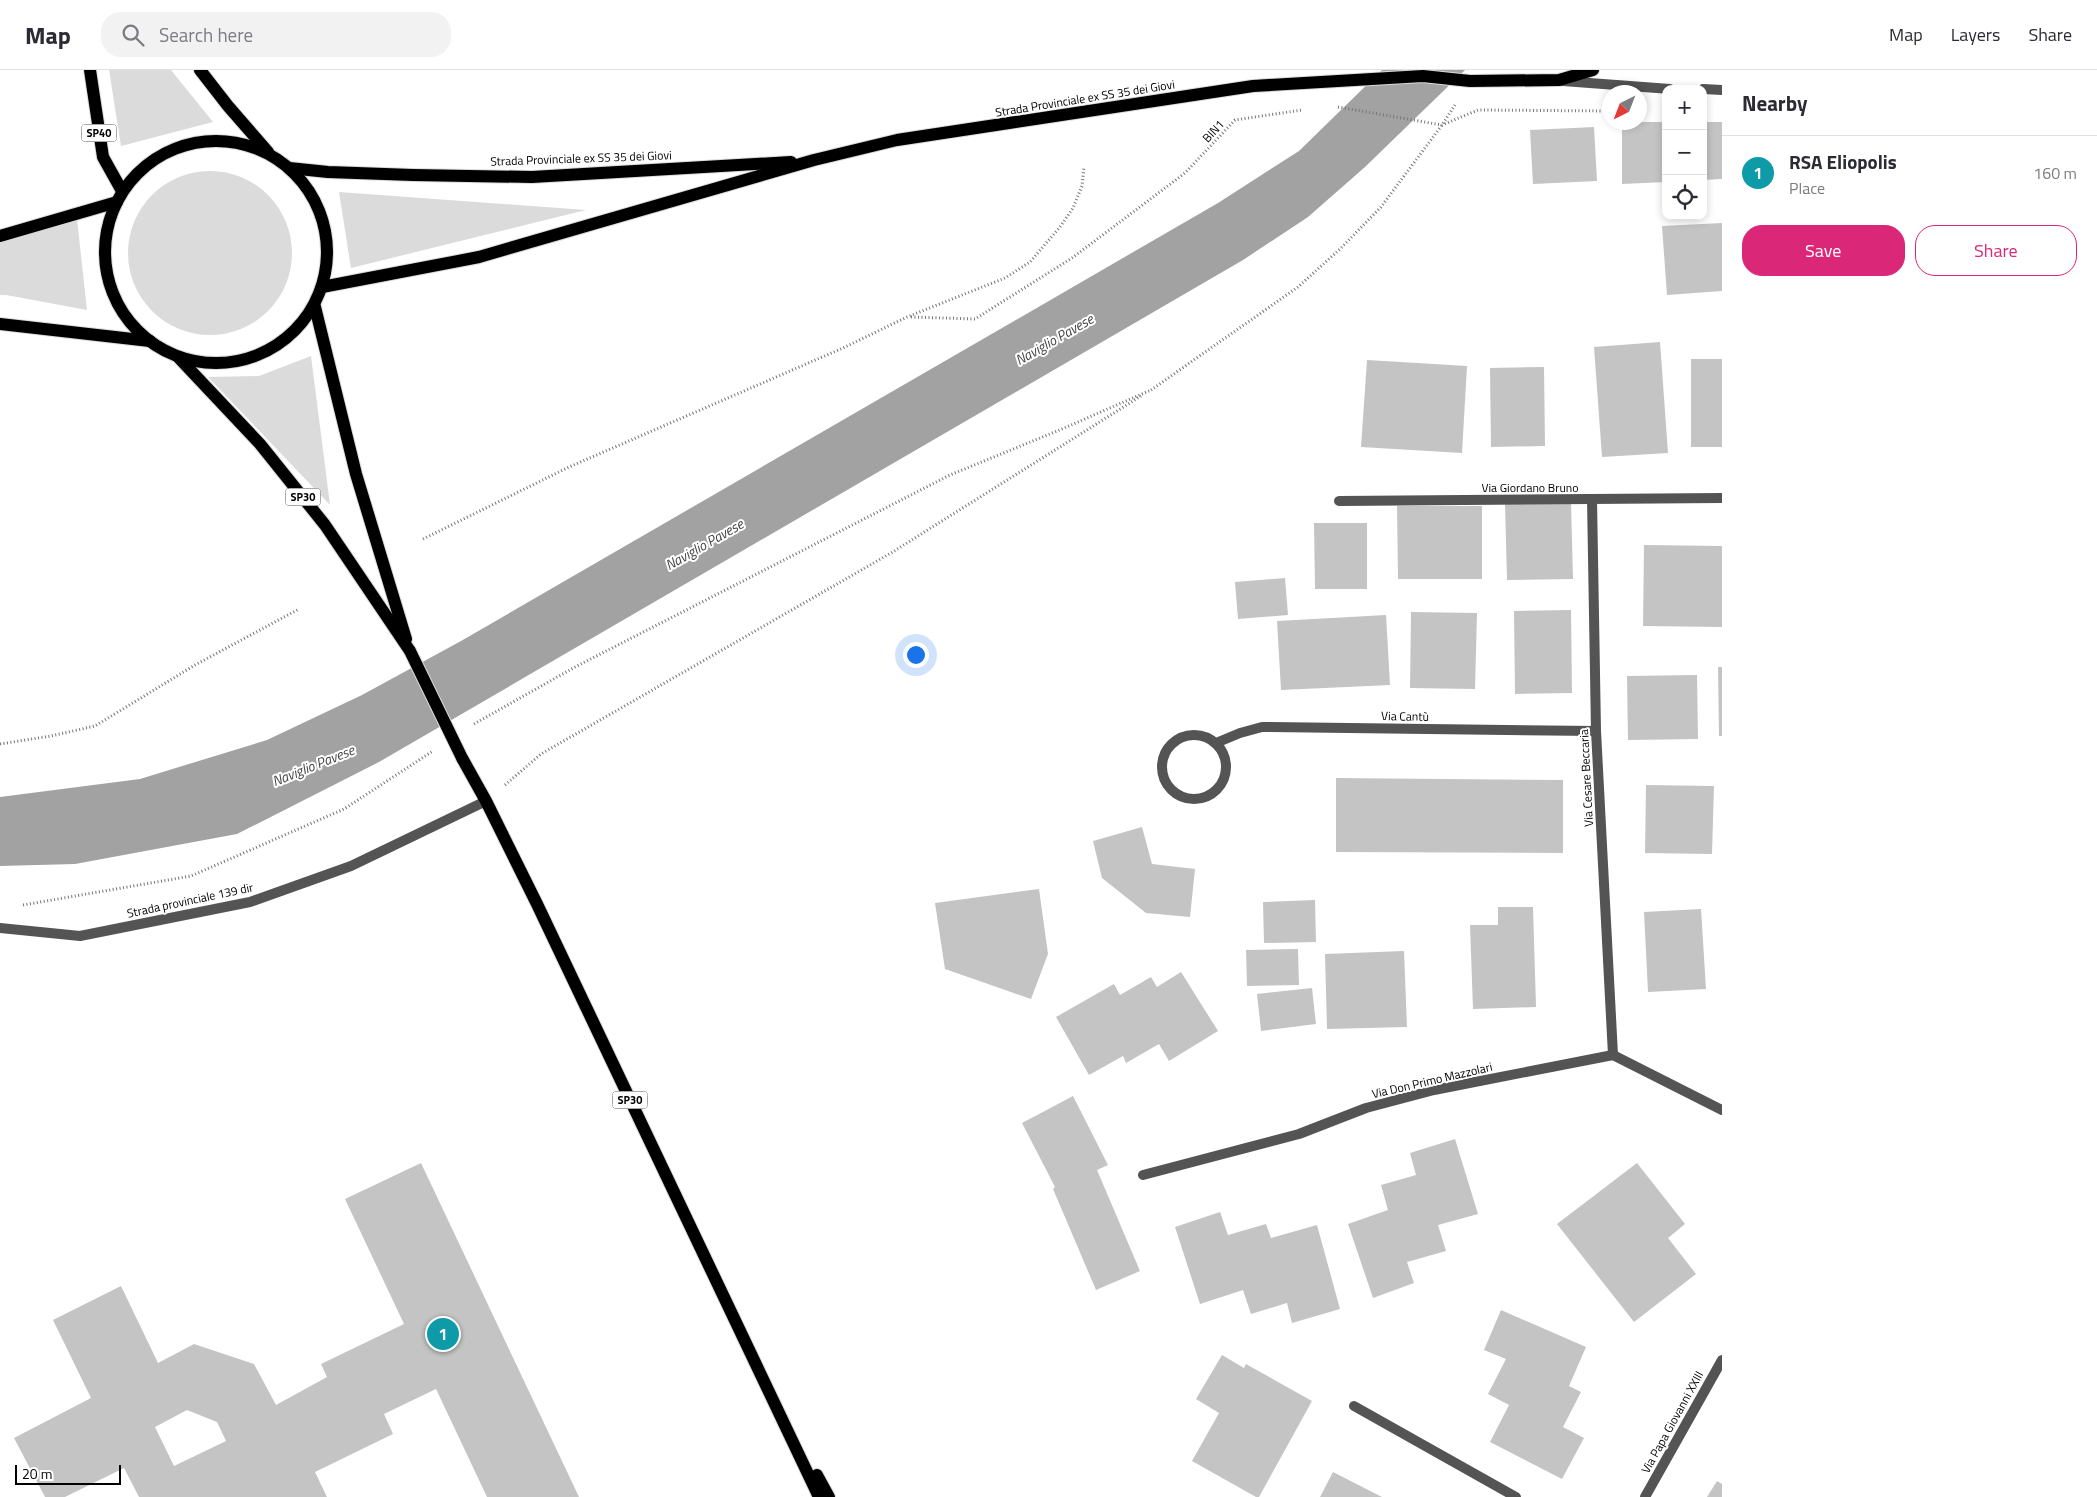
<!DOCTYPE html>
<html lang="en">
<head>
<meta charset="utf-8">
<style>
	:root { --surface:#fff; --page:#f2f2f3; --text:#2b2b33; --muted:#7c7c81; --line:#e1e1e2; --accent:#db2777 }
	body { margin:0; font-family:"Titillium Web",sans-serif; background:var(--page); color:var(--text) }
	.controls { position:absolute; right:15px; top:15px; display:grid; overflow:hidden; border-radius:10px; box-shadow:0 2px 8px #0003 }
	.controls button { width:45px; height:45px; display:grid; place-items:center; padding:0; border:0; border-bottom:1px solid var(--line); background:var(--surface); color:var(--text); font:25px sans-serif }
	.compass { position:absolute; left:1602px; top:15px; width:45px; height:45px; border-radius:50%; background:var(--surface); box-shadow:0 2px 8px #0003; rotate:222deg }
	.scale { position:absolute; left:15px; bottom:12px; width:106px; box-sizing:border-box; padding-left:5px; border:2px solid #000; border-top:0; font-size:14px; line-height:18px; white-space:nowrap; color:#000; -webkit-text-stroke:4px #fff; paint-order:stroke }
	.you { position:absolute; left:915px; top:584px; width:18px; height:18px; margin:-12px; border:4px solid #fff; border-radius:50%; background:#1a73e8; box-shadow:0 0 0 8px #1a73e833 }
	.badge { display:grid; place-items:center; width:32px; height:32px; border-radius:50%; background:var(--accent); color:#fff; font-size:16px; font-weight:700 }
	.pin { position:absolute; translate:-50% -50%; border:2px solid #fff; box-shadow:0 1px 5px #0006 }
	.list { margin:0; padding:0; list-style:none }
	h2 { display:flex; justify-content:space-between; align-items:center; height:65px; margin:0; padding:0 20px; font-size:21px }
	h2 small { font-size:16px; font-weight:400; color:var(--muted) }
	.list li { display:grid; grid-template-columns:32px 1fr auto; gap:15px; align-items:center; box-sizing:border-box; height:75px; padding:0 20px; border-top:1px solid var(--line) }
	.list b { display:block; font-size:19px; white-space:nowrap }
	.list p { margin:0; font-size:16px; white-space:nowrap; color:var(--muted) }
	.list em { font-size:16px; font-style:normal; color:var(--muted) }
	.actions { display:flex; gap:10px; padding:15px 20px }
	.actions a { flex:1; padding:11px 0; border:1px solid var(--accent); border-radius:20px; text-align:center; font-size:18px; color:var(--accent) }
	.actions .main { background:var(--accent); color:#fff }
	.icon { flex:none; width:28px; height:28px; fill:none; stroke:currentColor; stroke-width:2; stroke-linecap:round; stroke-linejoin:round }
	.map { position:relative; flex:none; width:1722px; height:1427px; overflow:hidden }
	header { display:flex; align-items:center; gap:30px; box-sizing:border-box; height:70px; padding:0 25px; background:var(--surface); border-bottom:1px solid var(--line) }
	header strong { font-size:24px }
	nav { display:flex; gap:28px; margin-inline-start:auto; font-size:18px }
	.search { width:350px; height:45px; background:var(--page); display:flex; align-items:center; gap:12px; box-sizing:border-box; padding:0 18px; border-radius:20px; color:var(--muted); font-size:19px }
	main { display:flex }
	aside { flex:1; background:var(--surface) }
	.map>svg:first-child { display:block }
</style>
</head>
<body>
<header>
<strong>Map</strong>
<div class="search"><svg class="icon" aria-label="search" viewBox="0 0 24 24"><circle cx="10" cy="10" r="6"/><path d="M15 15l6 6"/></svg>Search here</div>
<nav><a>Map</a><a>Layers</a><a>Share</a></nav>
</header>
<main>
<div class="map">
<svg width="1722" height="1427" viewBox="0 0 1722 1427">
	<rect width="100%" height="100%" fill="#fff"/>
	<g fill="#dbdbdb">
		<polygon points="109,0 171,0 213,52 121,76"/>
		<circle cx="210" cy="183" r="82"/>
		<polygon points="339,122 586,140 351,198"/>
		<polygon points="77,149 87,240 6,225 0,225 0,171"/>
		<polygon points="311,286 330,435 208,307 259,306"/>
	</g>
	<polygon fill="#a2a2a2" points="1382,0 1465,0 1365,97 1308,147 1243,190 379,692 237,764 75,794 0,796 0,727 140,709 267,670 362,625 461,571 1218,133 1299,81"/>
	<g fill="#c4c4c4" fill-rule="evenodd">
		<polygon points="1622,52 1666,52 1666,112 1622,114"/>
		<polygon points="1703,52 1722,52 1722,109 1703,110"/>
		<polygon points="1594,57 1597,111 1533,114 1530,60"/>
		<polygon points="1722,153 1722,221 1667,225 1662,156"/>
		<polygon points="1660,272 1668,383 1602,387 1594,277"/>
		<rect x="1691" y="289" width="31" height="88"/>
		<polygon points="1367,290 1467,296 1462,383 1361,377"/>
		<polygon points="1544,297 1545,376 1491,377 1490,298"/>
		<polygon points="1571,432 1573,509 1507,510 1505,433"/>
		<polygon points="1397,436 1482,436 1482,509 1398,509"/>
		<polygon points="1314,453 1367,453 1367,519 1315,519"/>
		<polygon points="1644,475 1722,476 1722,557 1643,556"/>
		<polygon points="1285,508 1288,545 1238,549 1235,512"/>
		<polygon points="1571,540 1572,623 1515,624 1514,541"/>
		<polygon points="1411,542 1477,543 1475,619 1410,618"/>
		<polygon points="1386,545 1390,615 1281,620 1277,551"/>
		<polygon points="1718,597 1722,597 1722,666 1719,666"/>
		<polygon points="1697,605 1698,669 1628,670 1627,606"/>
		<polygon points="1336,708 1563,710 1563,783 1336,782"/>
		<polygon points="1646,715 1714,716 1712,784 1645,783"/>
		<polygon points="1142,757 1152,794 1195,799 1190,847 1146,843 1102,808 1093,771"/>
		<polygon points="1039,819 1048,884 1031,929 945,899 935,833"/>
		<polygon points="1315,830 1316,872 1264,873 1263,832"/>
		<polygon points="1498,837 1533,837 1536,937 1473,939 1470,855 1498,855"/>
		<polygon points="1701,839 1706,919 1648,922 1644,842"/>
		<polygon points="1298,879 1299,915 1247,916 1246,880"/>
		<polygon points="1404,881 1407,957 1327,959 1325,884"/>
		<polygon points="1181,902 1218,961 1169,991 1159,974 1126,993 1123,986 1089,1005 1056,947 1114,914 1120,925 1151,907 1157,917"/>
		<polygon points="1312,918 1316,954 1261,961 1257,924"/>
		<polygon points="1073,1026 1108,1095 1097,1100 1140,1201 1096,1220 1053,1119 1055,1117 1022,1053"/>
		<polygon points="1455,1069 1478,1144 1438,1155 1446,1181 1407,1192 1414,1213 1373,1228 1348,1154 1388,1140 1381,1115 1416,1105 1410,1083"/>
		<path d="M421,1093l158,334h-92l-51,-108 -52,25 9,20 -78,38 12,25h-188l-15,-29 -59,29h-20l-31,-59 77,-40 -38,-78 68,-34 37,77 36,-19 60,20 22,41 51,-28 -6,-13 83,-40 -59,-125zM187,1340l30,12 9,19 -52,25 -19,-39z"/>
		<polygon points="1637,1093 1685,1154 1668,1168 1696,1204 1634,1252 1557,1154"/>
		<polygon points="1220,1142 1228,1165 1266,1154 1271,1168 1317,1155 1340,1239 1292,1253 1287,1233 1251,1244 1243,1220 1200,1234 1175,1157"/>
		<polygon points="1501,1240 1586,1277 1569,1316 1581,1322 1563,1357 1584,1368 1562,1409 1490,1372 1509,1335 1488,1324 1506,1289 1484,1280"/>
		<polygon points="1222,1285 1244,1298 1246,1294 1312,1331 1259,1427 1256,1427 1192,1391 1219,1343 1196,1329"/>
		<polygon points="1333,1402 1382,1427 1320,1427"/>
		<polygon points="1717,1411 1722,1414 1722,1427 1707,1427"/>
	</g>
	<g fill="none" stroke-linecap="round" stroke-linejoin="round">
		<g stroke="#dbdbdb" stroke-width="14">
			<g id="primary">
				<polyline points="90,0 103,87 122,121"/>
				<polyline points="200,0 228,36 268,82"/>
				<circle cx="216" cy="182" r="111"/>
				<polyline points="289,98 328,102 413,105 532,107 791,92"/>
				<polyline points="0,166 117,132"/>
				<polyline points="322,217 479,187 814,90 897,70 1253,16 1423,6 1470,11 1559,10 1593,0"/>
				<polyline points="315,237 356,404 406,569"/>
				<polyline points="0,254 150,271"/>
				<polyline points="178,287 260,374 325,455 410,581"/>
				<polyline points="462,688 486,731 537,834 819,1427"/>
				<polyline points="817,1405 829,1427"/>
			</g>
		</g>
		<g stroke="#767676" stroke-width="3" stroke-dasharray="1 2.5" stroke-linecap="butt">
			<polyline points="1338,37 1442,55 1478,40 1610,41"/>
			<polyline points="911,247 975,249 1072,188 1185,103 1235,50 1302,40"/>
			<polyline points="1151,320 1298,217 1340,179 1381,137 1442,55 1455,35"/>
			<polyline points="423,469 569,397 843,278 907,247 1005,208 1030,192 1060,157 1073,138 1082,116 1084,97"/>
			<polyline points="474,654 575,597 950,405 1062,359 1151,320"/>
			<polyline points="0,674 51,666 95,656 195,595 299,539"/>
			<polyline points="505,715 541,684 891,483 1141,326"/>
			<polyline points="23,835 191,806 344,739 433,681"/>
		</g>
		<g stroke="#545454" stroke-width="10">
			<polyline points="1592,429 1596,661 1613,985"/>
			<polyline points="1339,431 1722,428"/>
			<circle cx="1194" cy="697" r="32"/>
			<polyline points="1216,673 1240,663 1262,657 1596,661"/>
			<polyline points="1143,1105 1299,1064 1366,1038 1434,1020 1613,985 1722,1040"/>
			<polyline points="1354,1336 1516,1427"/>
			<polyline points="1645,1427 1722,1290"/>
		</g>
		<g stroke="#545454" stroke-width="10">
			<polyline points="1563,11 1670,19"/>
			<polyline points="1703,19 1722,20"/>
			<polyline points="0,858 80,866 250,832 351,796 486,731"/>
		</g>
		<use href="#primary" stroke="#000" stroke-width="12"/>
		<g stroke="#dbdbdb" stroke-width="14" stroke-linecap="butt">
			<polyline id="primary-bridge" points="410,581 462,688"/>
		</g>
		<use href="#primary-bridge" stroke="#000" stroke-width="12"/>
	</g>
	<g text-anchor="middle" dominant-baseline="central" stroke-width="4" stroke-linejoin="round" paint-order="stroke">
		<g fill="#fff" stroke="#4c4c4c" stroke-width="1">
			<rect x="81.5" y="54.5" width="35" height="17" rx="4"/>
			<rect x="285.5" y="418.5" width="35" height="17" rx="4"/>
			<rect x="612.5" y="1021.5" width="35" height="17" rx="4"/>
		</g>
		<g font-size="11" font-weight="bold" fill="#000">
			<text x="99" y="63">SP40</text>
			<text x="303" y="427">SP30</text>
			<text x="630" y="1030">SP30</text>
		</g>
		<g font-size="12" fill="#000" stroke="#fff">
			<text transform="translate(1085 28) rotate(-9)">Strada Provinciale ex SS 35 dei Giovi</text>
			<text transform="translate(1213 61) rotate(-47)">BIN1</text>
			<text transform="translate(581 88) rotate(-2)">Strada Provinciale ex SS 35 dei Giovi</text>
			<text x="1530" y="417">Via Giordano Bruno</text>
			<text transform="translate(1405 646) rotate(1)">Via Cantù</text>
			<text transform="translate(1586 708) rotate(-93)">Via Cesare Beccaria</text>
			<text transform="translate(190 830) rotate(-12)">Strada provinciale 139 dir</text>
			<text transform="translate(1432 1010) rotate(-13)">Via Don Primo Mazzolari</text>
			<text transform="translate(1672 1352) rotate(-61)">Via Papa Giovanni XXIII</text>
		</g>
		<g font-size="14" font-style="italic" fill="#434343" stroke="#fff">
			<text transform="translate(1054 269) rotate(-30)">Naviglio Pavese</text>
			<text transform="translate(704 474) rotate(-30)">Naviglio Pavese</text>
			<text transform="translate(313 695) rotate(-22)">Naviglio Pavese</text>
		</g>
	</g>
</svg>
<div class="controls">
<button>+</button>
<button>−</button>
<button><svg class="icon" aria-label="locate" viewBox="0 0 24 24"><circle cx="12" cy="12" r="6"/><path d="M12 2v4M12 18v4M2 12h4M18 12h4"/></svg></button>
</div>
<svg class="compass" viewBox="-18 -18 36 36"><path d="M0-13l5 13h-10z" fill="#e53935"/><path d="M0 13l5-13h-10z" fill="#7c7c81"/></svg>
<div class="scale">20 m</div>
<div class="you"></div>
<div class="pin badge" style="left:443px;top:1264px;background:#0f9aa8">1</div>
</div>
<aside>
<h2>Nearby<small></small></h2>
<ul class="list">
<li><span class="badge" style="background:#0f9aa8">1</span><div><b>RSA Eliopolis</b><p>Place</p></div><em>160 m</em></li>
</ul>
<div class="actions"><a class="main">Save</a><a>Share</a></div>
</aside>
</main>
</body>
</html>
